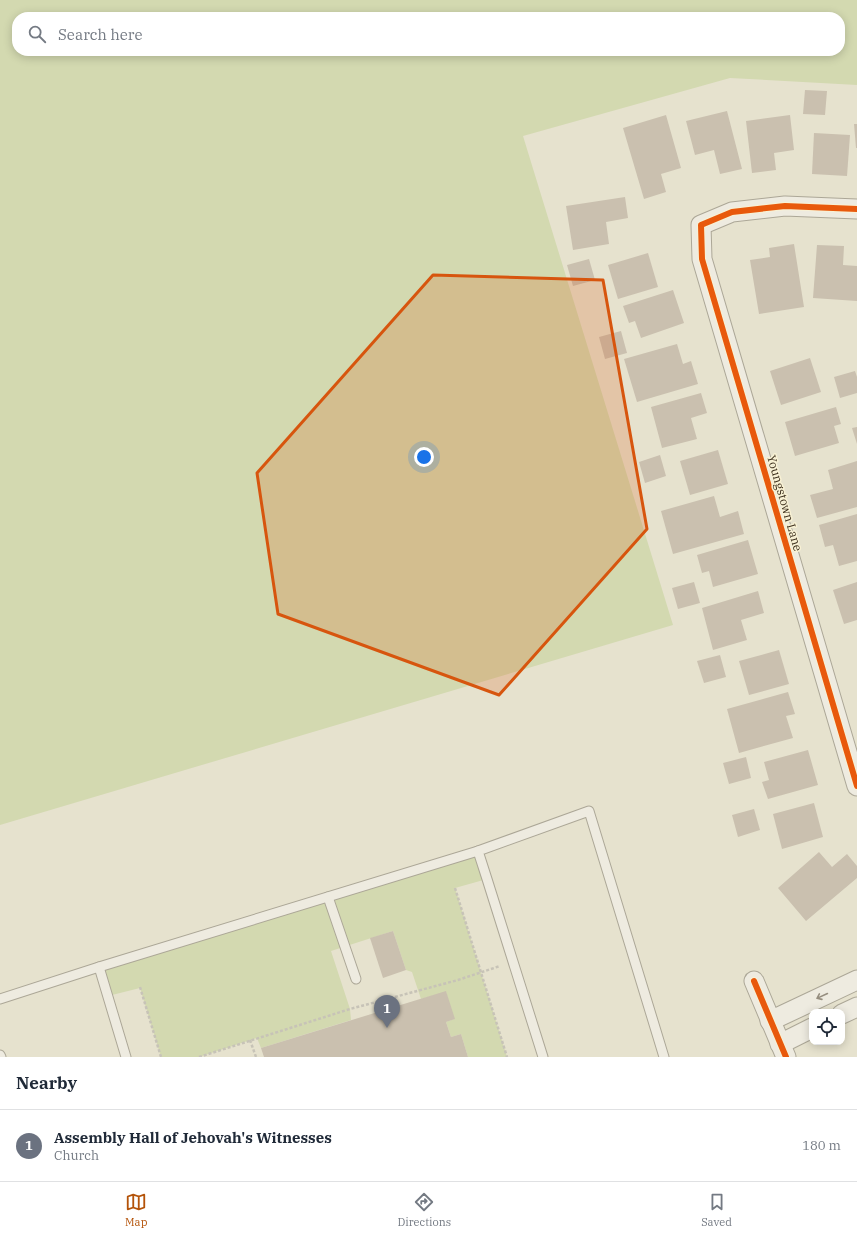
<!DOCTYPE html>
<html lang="en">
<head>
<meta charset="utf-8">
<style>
	:root { --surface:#fff; --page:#f6f6f7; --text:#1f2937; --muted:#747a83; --line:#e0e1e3; --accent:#b45309 }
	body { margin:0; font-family:"IBM Plex Serif",serif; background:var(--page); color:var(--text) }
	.controls { position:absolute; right:12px; bottom:12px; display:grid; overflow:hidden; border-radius:8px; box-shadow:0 2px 10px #0003 }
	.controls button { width:36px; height:36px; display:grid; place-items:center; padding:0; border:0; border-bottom:1px solid var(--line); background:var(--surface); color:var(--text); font:20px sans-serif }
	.you { position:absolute; left:424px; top:457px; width:14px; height:14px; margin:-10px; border:3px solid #fff; border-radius:50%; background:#1a73e8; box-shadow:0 0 0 6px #1a73e833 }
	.badge { display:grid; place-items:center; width:26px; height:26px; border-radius:50%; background:var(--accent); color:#fff; font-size:13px; font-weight:700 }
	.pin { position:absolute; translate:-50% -33px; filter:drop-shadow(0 1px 2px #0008) }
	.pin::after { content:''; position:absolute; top:21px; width:14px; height:12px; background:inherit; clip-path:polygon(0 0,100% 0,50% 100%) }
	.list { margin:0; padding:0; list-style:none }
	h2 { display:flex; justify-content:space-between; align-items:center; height:52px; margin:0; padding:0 16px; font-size:17px }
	h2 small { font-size:13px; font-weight:400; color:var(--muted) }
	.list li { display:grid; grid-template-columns:26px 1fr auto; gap:12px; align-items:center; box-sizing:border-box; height:72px; padding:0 16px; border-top:1px solid var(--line) }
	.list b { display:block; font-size:15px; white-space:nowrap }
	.list p { margin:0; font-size:13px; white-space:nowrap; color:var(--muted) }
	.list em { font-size:13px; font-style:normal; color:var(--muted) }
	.icon { flex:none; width:22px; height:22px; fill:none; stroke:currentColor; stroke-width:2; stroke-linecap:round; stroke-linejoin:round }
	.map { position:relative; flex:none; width:857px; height:1057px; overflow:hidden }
	.search { position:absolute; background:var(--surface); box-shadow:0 2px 10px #0003; left:12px; right:12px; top:12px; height:44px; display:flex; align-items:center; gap:10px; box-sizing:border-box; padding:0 14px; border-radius:16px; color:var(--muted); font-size:15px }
	.sheet { height:124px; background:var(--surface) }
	nav { display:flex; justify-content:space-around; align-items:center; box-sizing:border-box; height:56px; border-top:1px solid var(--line); background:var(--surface); font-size:11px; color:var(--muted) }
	nav a { display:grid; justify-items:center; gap:2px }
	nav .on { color:var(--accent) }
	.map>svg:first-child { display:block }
</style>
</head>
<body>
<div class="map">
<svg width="857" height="1057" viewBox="0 0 857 1057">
	<rect width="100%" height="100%" fill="#e6e2ce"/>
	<g fill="#d3d9b0" fill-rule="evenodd">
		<path d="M0,0h857v85l-127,-7 -207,58 150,489 -673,200zM17,17h823v34h-823z"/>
		<polygon points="478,851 487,879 455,888 507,1057 468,1057 461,1034 451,1037 446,1022 454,1019 446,992 421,999 412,972 406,970 393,931 331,951 350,1009 351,1020 261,1048 257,1038 199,1057 161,1057 140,988 108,996 99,967"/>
	</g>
	<g fill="#cac0af">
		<polygon points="805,90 827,91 825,115 803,114"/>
		<polygon points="727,111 742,169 720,174 714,150 695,155 686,121"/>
		<polygon points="666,115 681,168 661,174 666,192 644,199 623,128"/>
		<polygon points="790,115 794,150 774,153 776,170 752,173 746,121"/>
		<polygon points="854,124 857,124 857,148 856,148"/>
		<polygon points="814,133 850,135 847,176 812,174"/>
		<polygon points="625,197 628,218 606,222 609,244 573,250 566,206"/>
		<polygon points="794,244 804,307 759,314 750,260 770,257 769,248"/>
		<polygon points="817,245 844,246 843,265 857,266 857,301 813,298"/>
		<polygon points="648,253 658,287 618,299 608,265"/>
		<polygon points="589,259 595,280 573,286 567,265"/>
		<polygon points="673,290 684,323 641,338 635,321 629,323 623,306"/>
		<polygon points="621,331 627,353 605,359 599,337"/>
		<polygon points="677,344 683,364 691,361 698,384 637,402 624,359"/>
		<polygon points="810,358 821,392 781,405 770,371"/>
		<polygon points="855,371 857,377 857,393 840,398 834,377"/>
		<polygon points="701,393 707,413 691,418 697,439 662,448 651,407"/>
		<polygon points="836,407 841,424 834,426 839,443 795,456 785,422"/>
		<polygon points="857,427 857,444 852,428"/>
		<polygon points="718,450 728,484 690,495 680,461"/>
		<polygon points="660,455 666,476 645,483 639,462"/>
		<polygon points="857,461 857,507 817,518 810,495 833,489 828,470"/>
		<polygon points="714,496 720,517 738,511 744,534 673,554 661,511"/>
		<polygon points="857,514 857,561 839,566 833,545 825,547 819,525"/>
		<polygon points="748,540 758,574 713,587 709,571 702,573 697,555"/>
		<polygon points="694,582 700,603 678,609 672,588"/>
		<polygon points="857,582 857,620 844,624 833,590"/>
		<polygon points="758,591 764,613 741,620 747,640 713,650 702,608"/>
		<polygon points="779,650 789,684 749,695 739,661"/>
		<polygon points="720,655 726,677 704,683 697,661"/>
		<polygon points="788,692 795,714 786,716 793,738 739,753 727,709"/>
		<polygon points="808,750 818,785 768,799 762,782 769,780 764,762"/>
		<polygon points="746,757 751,778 729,784 723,763"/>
		<polygon points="814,803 823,837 782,849 773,814"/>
		<polygon points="754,809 760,830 738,837 732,815"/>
		<polygon points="819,852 832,867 847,854 857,866 857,878 806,921 778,888"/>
		<polygon points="393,931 406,970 383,978 370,938"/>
		<polygon points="446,991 455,1019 446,1022 451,1037 461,1034 468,1057 264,1057 261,1048"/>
	</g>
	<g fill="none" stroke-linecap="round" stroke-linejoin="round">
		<g stroke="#aca797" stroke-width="11">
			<g id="lane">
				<polyline points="328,897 356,979"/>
				<polyline points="99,967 126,1057"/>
				<polyline points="0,999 99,967 478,851"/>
				<polyline points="0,1055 1,1057"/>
				<polyline points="543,1057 487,879 478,851 589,811 664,1057"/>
			</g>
		</g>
		<g stroke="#aca797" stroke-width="21">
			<g id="street">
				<polyline points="857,209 785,206 732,212 701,225 702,259 857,786"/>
				<polyline points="754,981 786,1057"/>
				<polyline points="842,1014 857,1007"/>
				<polyline points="770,1021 857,980"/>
				<polyline points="780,1044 812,1028"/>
			</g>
		</g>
		<g stroke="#c7c3b7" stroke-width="2.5" stroke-dasharray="3 2" stroke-linecap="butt">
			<polyline points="455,888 507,1057"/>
			<polyline points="140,987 161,1057"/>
			<polyline points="250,1040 256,1057"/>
			<polyline points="199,1057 350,1009 458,980 500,966"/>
		</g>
		<use href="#lane" stroke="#eeebe0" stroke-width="9"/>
		<use href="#street" stroke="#eeebe0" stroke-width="19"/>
		<g stroke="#f8f1d4" stroke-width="8">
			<g id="cycleway">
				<polyline points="857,209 785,206 732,212 701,225 702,259 857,786"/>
				<polyline points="754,981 786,1057"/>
			</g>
		</g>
		<use href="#cycleway" stroke="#e8590c" stroke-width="6"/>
	</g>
	<defs><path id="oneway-shaft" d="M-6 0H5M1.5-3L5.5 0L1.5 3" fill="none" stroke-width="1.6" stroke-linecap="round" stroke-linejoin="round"/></defs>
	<use stroke="#968e7f" href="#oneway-shaft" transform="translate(822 996) rotate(155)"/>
	<path fill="#d7550e" fill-opacity="0.2" stroke="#d7550e" stroke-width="3" stroke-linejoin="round" d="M433,275l170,5 44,249 -148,166 -221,-81 -21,-141z"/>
	<g text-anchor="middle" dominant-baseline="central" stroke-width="3" stroke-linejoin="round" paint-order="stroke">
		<g font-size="12" fill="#3d301e" stroke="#f8f1d4">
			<text transform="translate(785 503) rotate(74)">Youngstown Lane</text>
		</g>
	</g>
</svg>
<div class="controls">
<button><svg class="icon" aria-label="locate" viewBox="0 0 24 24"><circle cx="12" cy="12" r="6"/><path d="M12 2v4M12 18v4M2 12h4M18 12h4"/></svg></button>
</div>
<div class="you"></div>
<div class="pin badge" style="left:387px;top:1028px;background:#6b7280">1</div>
<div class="search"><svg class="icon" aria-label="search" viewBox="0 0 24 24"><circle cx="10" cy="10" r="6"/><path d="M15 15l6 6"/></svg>Search here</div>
</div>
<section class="sheet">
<h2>Nearby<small></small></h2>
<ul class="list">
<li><span class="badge" style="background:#6b7280">1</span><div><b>Assembly Hall of Jehovah's Witnesses</b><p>Church</p></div><em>180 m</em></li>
</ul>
</section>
<nav>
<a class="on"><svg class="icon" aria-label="map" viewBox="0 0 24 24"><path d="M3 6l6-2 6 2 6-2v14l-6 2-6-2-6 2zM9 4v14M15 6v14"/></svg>Map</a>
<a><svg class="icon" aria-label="directions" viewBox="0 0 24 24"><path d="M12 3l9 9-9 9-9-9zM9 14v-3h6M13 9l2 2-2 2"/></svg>Directions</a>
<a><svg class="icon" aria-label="saved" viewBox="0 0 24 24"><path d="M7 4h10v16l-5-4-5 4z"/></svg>Saved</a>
</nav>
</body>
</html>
